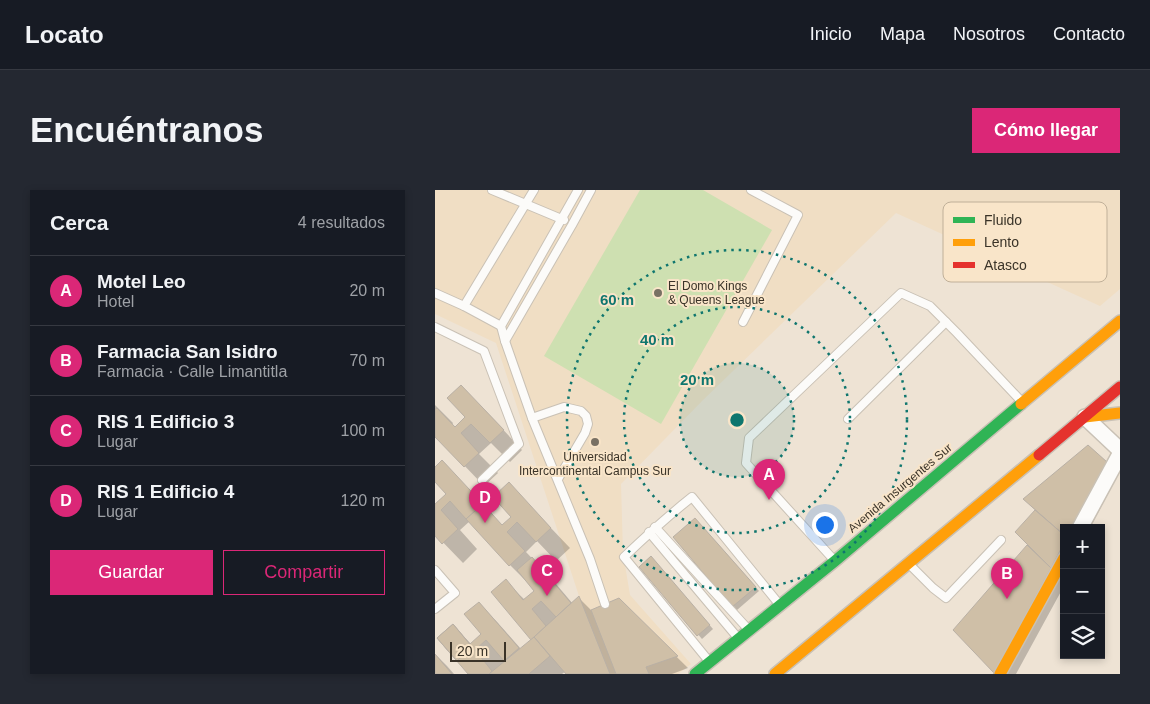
<!DOCTYPE html>
<html lang="es">
<head>
<meta charset="utf-8">
<style>
	:root { --surface:#171b24; --page:#242831; --text:#f1f3f6; --muted:#9ea1a6; --line:#363941; --accent:#db2777 }
	body { margin:0; font-family:Helvetica,sans-serif; background:var(--page); color:var(--text) }
	.controls { position:absolute; right:15px; bottom:15px; display:grid; overflow:hidden; border-radius:0px; box-shadow:0 2px 8px #0003 }
	.controls button { width:45px; height:45px; display:grid; place-items:center; padding:0; border:0; border-bottom:1px solid var(--line); background:var(--surface); color:var(--text); font:25px sans-serif }
	.scale { position:absolute; left:15px; bottom:12px; width:56px; box-sizing:border-box; padding-left:5px; border:2px solid #3a3328; border-top:0; font-size:14px; line-height:18px; white-space:nowrap; color:#3a3328; -webkit-text-stroke:4px #f9e5c9; paint-order:stroke }
	.you { position:absolute; left:389px; top:334px; width:18px; height:18px; margin:-12px; border:4px solid #fff; border-radius:50%; background:#1a73e8; box-shadow:0 0 0 8px #1a73e833 }
	.badge { display:grid; place-items:center; width:32px; height:32px; border-radius:50%; background:var(--accent); color:#fff; font-size:16px; font-weight:700 }
	.pin { position:absolute; translate:-50% -41px; filter:drop-shadow(0 1px 2px #0008) }
	.pin::after { content:''; position:absolute; top:26px; width:18px; height:15px; background:inherit; clip-path:polygon(0 0,100% 0,50% 100%) }
	.list { margin:0; padding:0; list-style:none }
	h2 { display:flex; justify-content:space-between; align-items:center; height:65px; margin:0; padding:0 20px; font-size:21px }
	h2 small { font-size:16px; font-weight:400; color:var(--muted) }
	.list li { display:grid; grid-template-columns:32px 1fr auto; gap:15px; align-items:center; box-sizing:border-box; height:70px; padding:0 20px; border-top:1px solid var(--line) }
	.list b { display:block; font-size:19px; white-space:nowrap }
	.list p { margin:0; font-size:16px; white-space:nowrap; color:var(--muted) }
	.list em { font-size:16px; font-style:normal; color:var(--muted) }
	.actions { display:flex; gap:10px; padding:15px 20px }
	.actions a { flex:1; padding:11px 0; border:1px solid var(--accent); border-radius:0px; text-align:center; font-size:18px; color:var(--accent) }
	.actions .main { background:var(--accent); color:#fff }
	.icon { flex:none; width:28px; height:28px; fill:none; stroke:currentColor; stroke-width:2; stroke-linecap:round; stroke-linejoin:round }
	.map { position:relative; flex:none; width:685px; height:484px; overflow:hidden; border-radius:0px }
	header { display:flex; align-items:center; gap:30px; box-sizing:border-box; height:70px; padding:0 25px; background:var(--surface); border-bottom:1px solid var(--line) }
	header strong { font-size:24px }
	nav { display:flex; gap:28px; margin-inline-start:auto; font-size:18px }
	.intro { display:flex; align-items:center; justify-content:space-between; box-sizing:border-box; height:120px; padding:0 30px }
	h1 { margin:0; font-size:35px }
	.button { padding:12px 22px; border-radius:0px; background:var(--accent); color:#fff; font-size:18px; font-weight:700 }
	main { display:flex; gap:30px; padding:0 30px }
	aside { flex:1; background:var(--surface); border-radius:0px; box-shadow:0 2px 8px #0003 }
	.map>svg:first-child { display:block }
</style>
</head>
<body>
<header>
<strong>Locato</strong>
<nav><a>Inicio</a><a>Mapa</a><a>Nosotros</a><a>Contacto</a></nav>
</header>
<div class="intro"><h1>Encuéntranos</h1><a class="button">Cómo llegar</a></div>
<main>
<aside>
<h2>Cerca<small>4 resultados</small></h2>
<ul class="list">
<li><span class="badge">A</span><div><b>Motel Leo</b><p>Hotel</p></div><em>20 m</em></li>
<li><span class="badge">B</span><div><b>Farmacia San Isidro</b><p>Farmacia · Calle Limantitla</p></div><em>70 m</em></li>
<li><span class="badge">C</span><div><b>RIS 1 Edificio 3</b><p>Lugar</p></div><em>100 m</em></li>
<li><span class="badge">D</span><div><b>RIS 1 Edificio 4</b><p>Lugar</p></div><em>120 m</em></li>
</ul>
<div class="actions"><a class="main">Guardar</a><a>Compartir</a></div>
</aside>
<div class="map">
<svg width="685" height="484" viewBox="0 0 685 484">
	<rect width="100%" height="100%" fill="#eee3d4"/>
	<polygon fill="#f0dec4" points="0,0 685,0 685,99 665,116 461,23 268,210 186,294 188,363 195,405 256,474 243,484 175,484 144,406 61,153 0,124"/>
	<polygon fill="#cee0b1" points="205,0 268,0 337,40 226,234 109,166"/>
	<g fill="#0003">
		<polygon points="0,215 18,233 17,235 20,238 46,216 87,260 75,272 56,253 44,264 63,283 49,296 0,245"/>
		<polygon points="671,273 683,285 655,338 629,338 629,376 623,387 629,392 629,396 581,484 562,484 520,440 594,355 581,342 601,321 590,309"/>
		<polygon points="0,278 68,336 78,328 74,294 135,358 121,371 102,351 91,362 116,388 138,414 144,408 157,421 184,410 253,478 237,484 133,484 131,481 127,484 35,484 4,448 18,436 36,454 48,444 44,413 63,433 86,459 98,450 70,391 90,410 101,401 75,375 35,331 25,340 42,359 28,373 0,344 0,315 12,304 0,291"/>
		<polygon points="264,333 324,401 302,420 240,347"/>
		<polygon points="220,372 278,439 267,449 206,377"/>
		<polygon points="0,464 12,476 19,484 0,484"/>
	</g>
	<g fill="#cfbfa7" stroke="#b9b0a5">
		<polygon points="26,195 69,240 55,253 36,234 26,243 44,263 29,277 0,247 0,219 2,218 20,237 30,227 12,208"/>
		<polygon points="653,255 672,272 637,338 629,338 629,345 588,309"/>
		<polygon points="7,270 48,314 31,329 15,311 6,320 23,339 7,354 0,346 0,314 11,304 0,292 0,277"/>
		<polygon points="74,292 116,338 101,352 82,332 72,342 90,361 74,376 31,329 48,314 67,335 76,327 58,307"/>
		<polygon points="600,320 629,345 629,353 616,378 580,342"/>
		<polygon points="260,328 321,397 297,417 238,347"/>
		<polygon points="592,355 616,378 559,483 518,440"/>
		<polygon points="216,366 275,435 262,446 204,377"/>
		<polygon points="97,367 136,413 121,427 106,411 97,419 111,436 96,450 56,402 71,389 88,410 99,401 82,380"/>
		<polygon points="144,406 175,484 131,484 99,447"/>
		<polygon points="184,408 243,466 211,477 214,484 181,484 156,420"/>
		<polygon points="44,412 84,458 69,471 51,450 40,460 57,481 54,484 33,484 2,448 18,434 35,454 46,444 29,424"/>
		<polygon points="18,434 37,457 22,471 2,448"/>
		<polygon points="99,447 115,466 94,484 54,484"/>
		<polygon points="0,464 17,484 0,484"/>
	</g>
	<g fill="none" stroke-linecap="round" stroke-linejoin="round">
		<g stroke="#c9c1b5" stroke-width="10">
			<g id="lane">
				<polyline points="57,0 129,30"/>
				<polyline points="143,0 66,136 70,151 137,35 156,0"/>
				<polyline points="0,103 29,116 66,136"/>
				<polyline points="29,116 99,0"/>
				<polyline points="308,132 363,25 316,0"/>
				<polyline points="0,137 49,161 84,254 47,290"/>
				<polyline points="70,151 97,228 155,369 170,414"/>
				<polyline points="97,228 129,217 146,221 151,226 153,234 150,243 123,289"/>
				<polyline points="413,229 511,132"/>
				<polyline points="220,337 313,439"/>
				<polyline points="214,342 303,448"/>
				<polyline points="399,370 311,273 314,248 466,103 495,116 522,143 587,212"/>
				<polyline points="475,375 498,398 511,408 566,350"/>
				<polyline points="0,380 20,403 0,419"/>
				<path d="M273,470l-84,-103c22,-21 44,-41 68,-60l87,107"/>
			</g>
		</g>
		<g stroke="#c9c1b5" stroke-width="18">
			<g id="street">
				<polyline points="650,227 685,260"/>
				<polyline points="645,338 685,264"/>
			</g>
		</g>
		<g stroke="#c9c1b5" stroke-width="14">
			<polyline id="fast" points="260,484 400,371 586,214"/>
		</g>
		<g stroke="#c9c1b5" stroke-width="14">
			<g id="slow">
				<polyline points="586,214 685,131"/>
				<polyline points="650,227 685,223"/>
				<polyline points="340,484 604,265"/>
				<polyline points="565,484 629,368"/>
			</g>
		</g>
		<g stroke="#c9c1b5" stroke-width="14">
			<polyline id="jam" points="604,265 685,197"/>
		</g>
		<use href="#lane" stroke="#fcfbf9" stroke-width="8"/>
		<use href="#street" stroke="#fcfbf9" stroke-width="15"/>
		<use href="#fast" stroke="#30b455" stroke-width="11"/>
		<use href="#slow" stroke="#ff9f0a" stroke-width="11"/>
		<use href="#jam" stroke="#e5322d" stroke-width="11"/>
	</g>
	<circle cx="302" cy="230" r="57" fill="#0f766e" fill-opacity=".12"/>
	<g fill="none" stroke="#0f766e" stroke-width="2.5" stroke-dasharray="2.5 5">
		<circle cx="302" cy="230" r="57"/>
		<circle cx="302" cy="230" r="113"/>
		<circle cx="302" cy="230" r="170"/>
	</g>
	<g fill="#797164" stroke="#f9e5c9" stroke-width="2">
		<circle cx="223" cy="103" r="5"/>
		<circle cx="160" cy="252" r="5"/>
	</g>
	<g text-anchor="middle" dominant-baseline="central" stroke-width="4" stroke-linejoin="round" paint-order="stroke">
		<g font-size="12" fill="#3a3328" stroke="#f9e5c9" text-anchor="start">
			<text x="233" y="96">El Domo Kings<tspan x="233" dy="14">&amp; Queens League</tspan></text>
			<text x="160" y="267" text-anchor="middle">Universidad<tspan x="160" dy="14">Intercontinental Campus Sur</tspan></text>
		</g>
		<g font-size="12" fill="#3a3328" stroke="#f9e5c9">
			<text transform="translate(465 298) rotate(-40)">Avenida Insurgentes Sur</text>
		</g>
	</g>
	<rect x="508" y="12" width="164" height="80" rx="8" fill="#f9e5c9" stroke="#c0b099" stroke-width="1"/>
	<rect x="518" y="27" width="22" height="6" fill="#30b455"/>
	<rect x="518" y="49" width="22" height="7" fill="#ff9f0a"/>
	<rect x="518" y="72" width="22" height="6" fill="#e5322d"/>
	<g font-size="14" fill="#3a3328">
		<text x="549" y="35">Fluido</text>
		<text x="549" y="57">Lento</text>
		<text x="549" y="80">Atasco</text>
	</g>
	<circle cx="302" cy="230" r="8" fill="#0f766e" stroke="#f9e5c9" stroke-width="2.5"/>
	<g font-size="15" text-anchor="middle" font-weight="bold" fill="#0f766e" stroke="#f9e5c9" stroke-width="4" stroke-linejoin="round" paint-order="stroke">
		<text x="182" y="115">60 m</text>
		<text x="222" y="155">40 m</text>
		<text x="262" y="195">20 m</text>
	</g>
</svg>
<div class="controls">
<button>+</button>
<button>−</button>
<button><svg class="icon" aria-label="layers" viewBox="0 0 24 24"><path d="M12 4l9 5-9 5-9-5zM3 14l9 5 9-5"/></svg></button>
</div>
<div class="scale">20 m</div>
<div class="you"></div>
<div class="pin badge" style="left:334px;top:310px">A</div>
<div class="pin badge" style="left:572px;top:409px">B</div>
<div class="pin badge" style="left:112px;top:406px">C</div>
<div class="pin badge" style="left:50px;top:333px">D</div>
</div>
</main>
</body>
</html>
